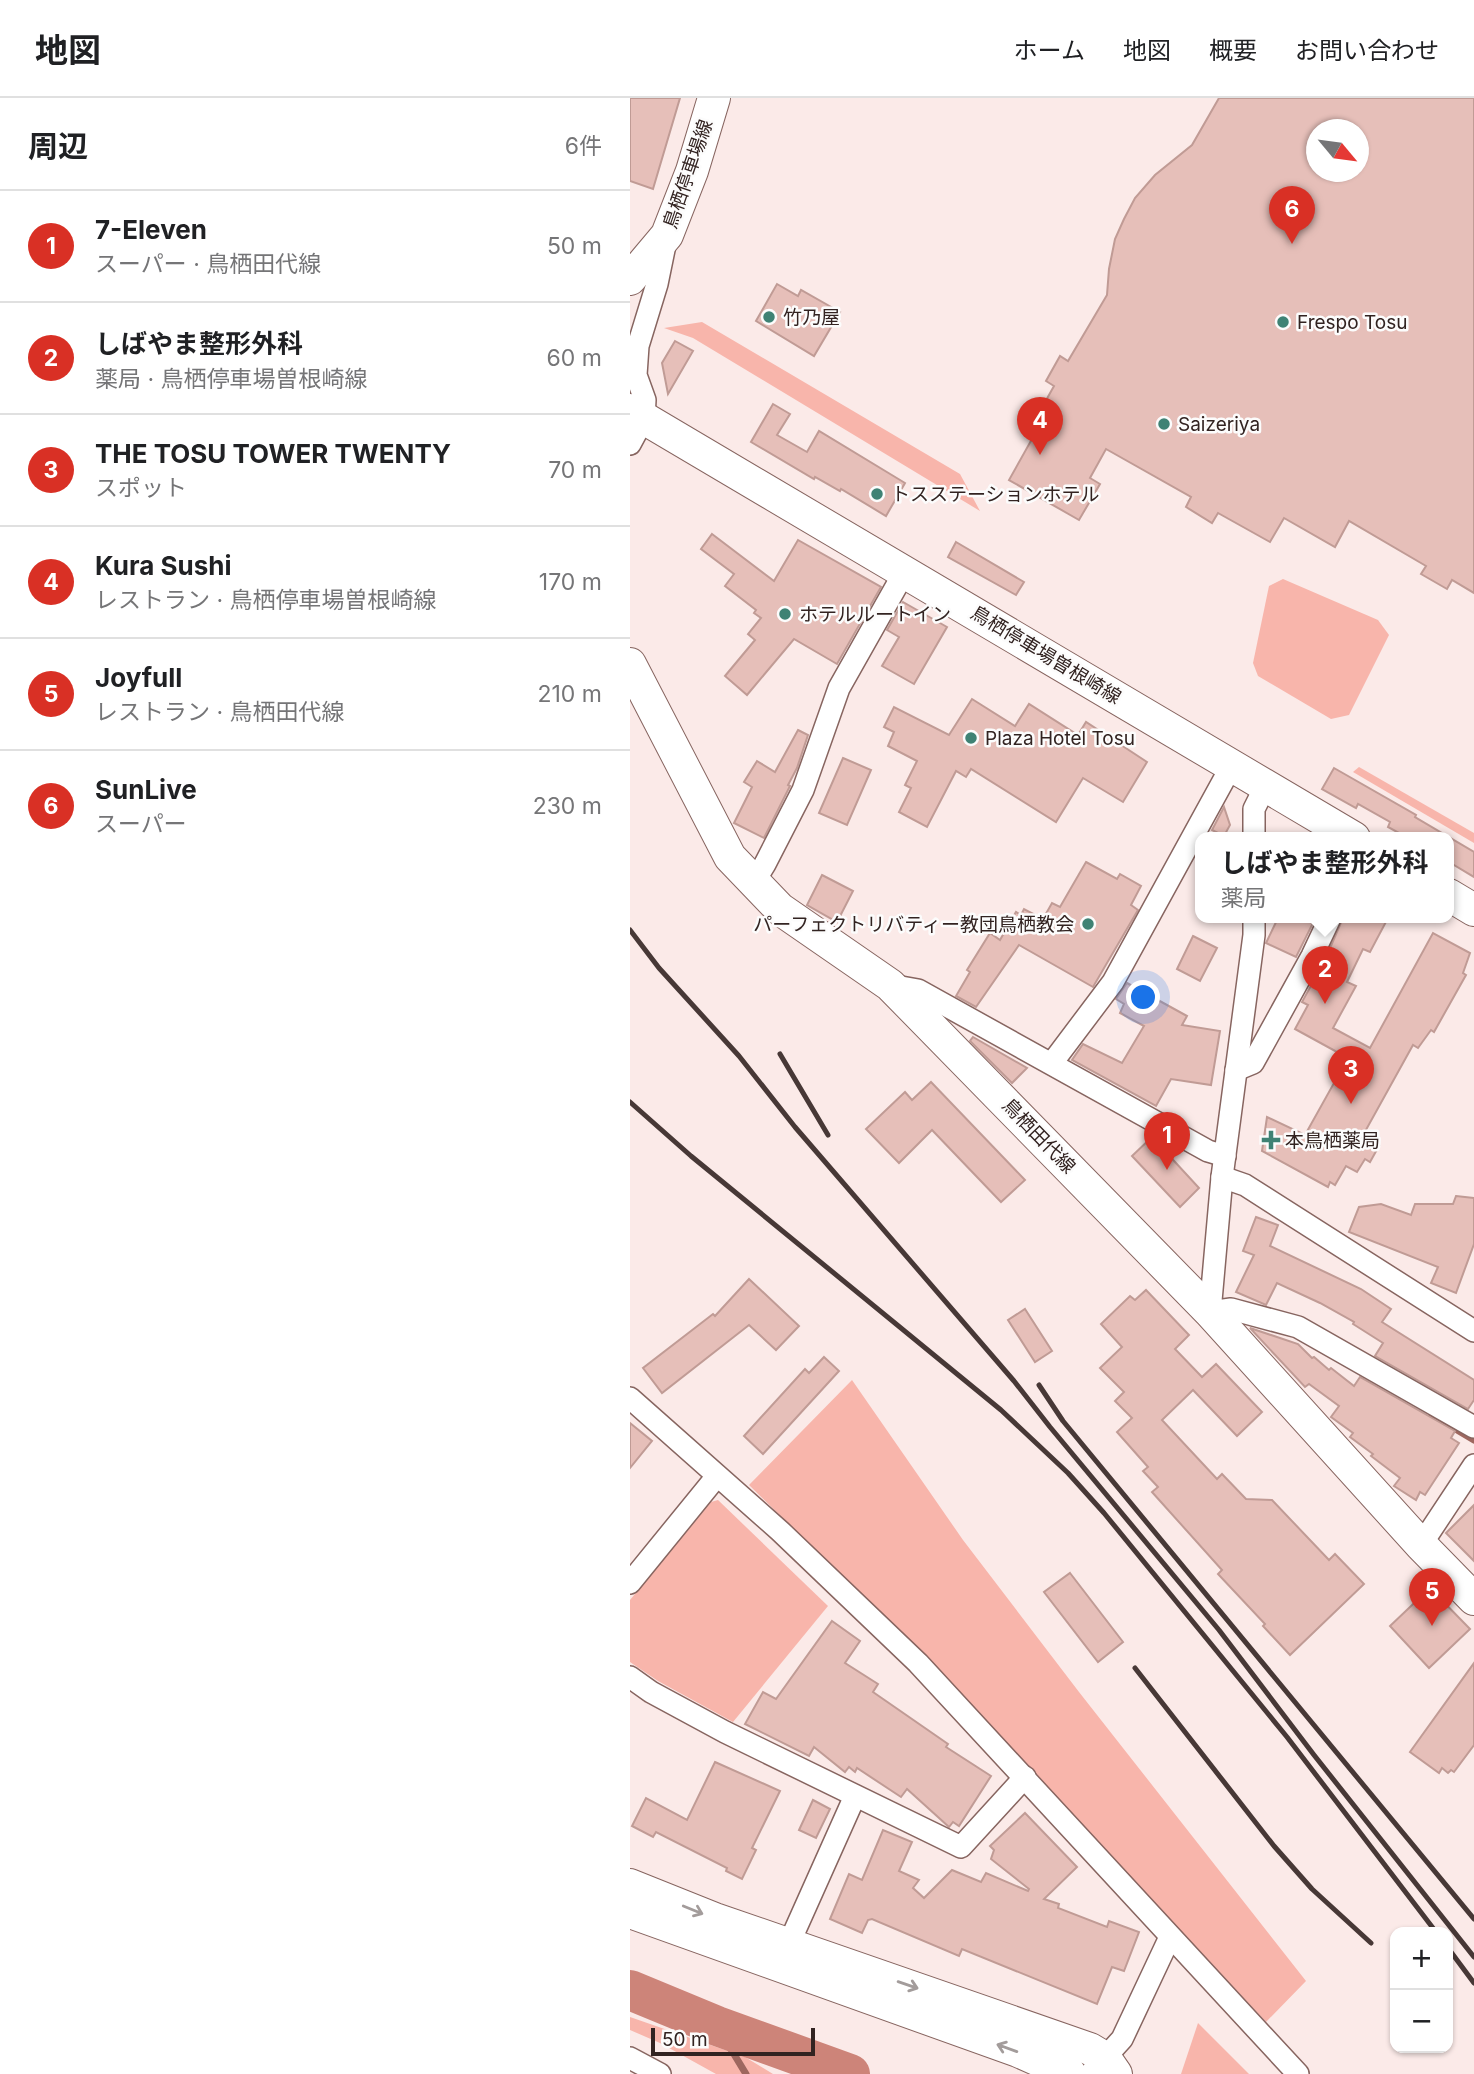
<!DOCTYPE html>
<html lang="ja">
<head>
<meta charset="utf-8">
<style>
	:root { --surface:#fff; --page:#f2f2f2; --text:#202124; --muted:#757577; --line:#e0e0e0; --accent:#d93025 }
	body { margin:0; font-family:Inter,"Noto Sans JP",sans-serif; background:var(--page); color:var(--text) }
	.controls { position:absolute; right:21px; bottom:21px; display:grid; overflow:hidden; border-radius:14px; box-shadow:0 2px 5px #0004 }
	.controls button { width:63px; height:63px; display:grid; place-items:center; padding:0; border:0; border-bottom:2px solid var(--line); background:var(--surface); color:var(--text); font:35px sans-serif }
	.compass { position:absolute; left:676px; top:21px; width:63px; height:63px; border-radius:50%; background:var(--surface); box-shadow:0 2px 5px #0004; rotate:119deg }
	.scale { position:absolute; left:21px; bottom:18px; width:164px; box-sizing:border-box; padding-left:7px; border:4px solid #322321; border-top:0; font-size:19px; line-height:24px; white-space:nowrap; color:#322321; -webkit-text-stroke:5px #fcfcfc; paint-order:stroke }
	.you { position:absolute; left:514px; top:900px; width:24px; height:24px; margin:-18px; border:5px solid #fff; border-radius:50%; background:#1a73e8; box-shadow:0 0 0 10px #1a73e833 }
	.badge { display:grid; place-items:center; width:46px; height:46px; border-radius:50%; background:var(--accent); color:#fff; font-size:23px; font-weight:700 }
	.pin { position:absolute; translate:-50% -58px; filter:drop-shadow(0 2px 4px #0008) }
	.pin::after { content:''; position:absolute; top:37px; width:24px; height:21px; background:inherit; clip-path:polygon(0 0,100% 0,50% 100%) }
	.popup { position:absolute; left:565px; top:734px; width:259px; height:91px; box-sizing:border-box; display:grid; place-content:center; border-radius:14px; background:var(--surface); filter:drop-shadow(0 2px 5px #0005); font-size:23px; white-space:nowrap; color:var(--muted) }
	.popup b { font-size:26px; color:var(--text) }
	.popup::after { content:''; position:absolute; left:50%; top:100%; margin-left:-14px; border:14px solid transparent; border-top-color:var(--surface) }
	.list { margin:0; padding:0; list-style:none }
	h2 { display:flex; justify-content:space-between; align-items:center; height:91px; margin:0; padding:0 28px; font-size:30px }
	h2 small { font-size:23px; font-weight:400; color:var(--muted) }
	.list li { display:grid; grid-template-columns:46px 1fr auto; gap:21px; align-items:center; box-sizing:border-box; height:112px; padding:0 28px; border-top:2px solid var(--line) }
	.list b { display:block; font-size:26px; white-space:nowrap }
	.list p { margin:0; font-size:23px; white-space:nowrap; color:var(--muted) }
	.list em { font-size:23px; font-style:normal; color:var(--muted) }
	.map { position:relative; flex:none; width:844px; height:1976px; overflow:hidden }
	header { display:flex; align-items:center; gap:42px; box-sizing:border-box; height:98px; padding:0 35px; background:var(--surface); border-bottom:2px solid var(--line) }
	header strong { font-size:33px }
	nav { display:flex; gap:38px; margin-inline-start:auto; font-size:24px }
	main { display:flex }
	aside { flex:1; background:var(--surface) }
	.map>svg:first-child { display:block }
</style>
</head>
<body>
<header>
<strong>地図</strong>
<nav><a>ホーム</a><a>地図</a><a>概要</a><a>お問い合わせ</a></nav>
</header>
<main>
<aside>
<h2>周辺<small>6件</small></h2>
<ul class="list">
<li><span class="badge">1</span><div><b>7-Eleven</b><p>スーパー · 鳥栖田代線</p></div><em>50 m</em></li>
<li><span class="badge">2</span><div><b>しばやま整形外科</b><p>薬局 · 鳥栖停車場曽根崎線</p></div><em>60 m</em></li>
<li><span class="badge">3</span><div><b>THE TOSU TOWER TWENTY</b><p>スポット</p></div><em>70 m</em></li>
<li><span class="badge">4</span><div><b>Kura Sushi</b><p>レストラン · 鳥栖停車場曽根崎線</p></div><em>170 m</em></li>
<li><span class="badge">5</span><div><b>Joyfull</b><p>レストラン · 鳥栖田代線</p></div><em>210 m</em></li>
<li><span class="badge">6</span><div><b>SunLive</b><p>スーパー</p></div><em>230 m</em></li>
</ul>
</aside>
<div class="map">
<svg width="844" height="1976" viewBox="0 0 844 1976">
	<rect width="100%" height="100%" fill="#fbeae8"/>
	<g fill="#f8b5ab">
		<polygon points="72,224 330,376 350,413 63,240 34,230"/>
		<polygon points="653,481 748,522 759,537 719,617 701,621 628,578 623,565 639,488"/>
		<polygon points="729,669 844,735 844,745 723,674"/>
		<polygon points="222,1282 333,1442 449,1594 676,1883 636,1924 301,1566 119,1387"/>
		<polygon points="88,1402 198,1508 103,1624 28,1583 0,1564 0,1502 81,1404"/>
		<polygon points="0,1919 115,1959 143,1976 86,1976 30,1945 0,1932"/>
		<polygon points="568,1925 619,1976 551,1976"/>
	</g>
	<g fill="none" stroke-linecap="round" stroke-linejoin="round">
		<g stroke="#9e675f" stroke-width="7">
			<polyline points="802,1317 844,1342"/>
			<polyline points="87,1928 116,1976"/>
		</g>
		<polyline stroke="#cd8479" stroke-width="40" points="0,1892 87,1928 220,1976"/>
	</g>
	<g fill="#e6bfb9" stroke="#c09b95" stroke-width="2" fill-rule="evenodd">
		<polygon points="0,0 50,0 23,91 0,83"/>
		<path d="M589,0h255v495l-22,-13 -5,9 -26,-15 5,-8 -77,-45 -14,26 -51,-29 -14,24 -52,-29 -6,10 -26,-16 5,-10 -85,-48 -16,29 10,6 -21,36 -70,-40 37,-66 -6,-3 14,-25 -8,-5 14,-25 8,5 39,-66 2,-26 6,-30 9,-20 11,-21 20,-23 37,-30zM687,32h42v42h-42z"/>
		<polygon points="147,186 168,198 171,192 210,214 184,258 126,223"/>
		<polygon points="45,243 63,253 38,296 32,265"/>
		<polygon points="143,306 160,316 147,337 177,354 189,333 275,385 256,418 211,391 210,393 185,379 184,381 121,344"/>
		<polygon points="82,436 144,483 168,442 251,489 207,566 164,541 117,597 95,578 125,542 118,536 131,520 124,515 126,512 95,488 104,476 71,451"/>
		<polygon points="326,444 394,484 386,497 318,459"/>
		<polygon points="273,504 317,529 284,586 252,568 269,539 257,532"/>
		<polygon points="342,601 385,628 399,606 448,637 456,624 517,664 493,704 453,680 426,724 341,671 336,679 326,673 297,729 269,714 281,690 275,687 287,663 258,648 264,634 254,629 264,609 319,637"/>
		<polygon points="168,632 178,637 167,670 158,687 160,688 134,740 104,725 122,689 114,684 127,663 145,674"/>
		<polygon points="213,660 241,672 217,727 189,715"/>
		<polygon points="704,670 786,717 785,719 844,754 844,779 819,764 819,740 778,740 758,729 760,724 728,706 726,710 692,691"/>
		<polygon points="594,709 600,727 594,738 582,732"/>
		<polygon points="456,764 487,781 490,776 511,788 501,807 508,812 463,889 389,847 346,909 326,898 340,874 337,872 360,835 370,842 386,814 391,817 394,811 413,821 422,805 430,809"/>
		<polygon points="192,777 223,793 207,824 177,807"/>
		<polygon points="648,820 672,820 683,825 666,859 636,845"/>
		<polygon points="713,820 758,820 740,854 733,851 717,884 726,888 703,930 740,950 803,835 840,855 833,875 836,877 804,934 801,932 788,950 783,947 732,1039 749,1048 740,1064 735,1061 727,1074 716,1068 705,1087 700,1084 698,1089 632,1053 637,1019 675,1037 718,960 665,931 678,907 672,904 694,864"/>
		<polygon points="563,838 587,850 570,883 547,871"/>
		<polygon points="497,885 557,918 552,927 590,933 581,987 541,981 526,1008 442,962 453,946 492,965 514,928 490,915 494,906 486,901"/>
		<polygon points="343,939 397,970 382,985 340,943"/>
		<polygon points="301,984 395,1082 371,1104 302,1032 269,1065 236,1031 275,994 282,1002"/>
		<polygon points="522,1039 569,1090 550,1109 502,1058"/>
		<polygon points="826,1098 844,1100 844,1146 826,1195 801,1185 808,1169 719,1134 729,1109 751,1106 781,1117 785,1106 823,1106"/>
		<polygon points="626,1119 648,1127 640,1148 731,1191 761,1211 752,1224 844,1282 844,1302 838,1311 745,1258 753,1245 723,1226 724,1224 690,1205 647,1185 636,1207 606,1194 624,1157 613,1153"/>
		<polygon points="119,1181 169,1228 146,1252 119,1227 32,1295 13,1270 83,1216 85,1218"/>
		<polygon points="516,1192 559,1237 545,1251 572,1279 586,1266 632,1314 607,1338 563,1292 532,1322 587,1381 592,1376 616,1401 642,1402 699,1462 705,1456 734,1486 660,1557 633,1528 635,1526 588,1476 592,1472 522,1394 528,1389 513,1373 518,1369 487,1334 502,1320 485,1303 494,1294 470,1270 492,1249 471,1226 500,1198 505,1202"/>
		<polygon points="395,1211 422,1253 405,1264 378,1222"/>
		<polygon points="620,1230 668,1246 682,1260 684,1259 699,1272 701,1270 724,1288 730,1279 825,1333 821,1340 829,1345 795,1397 790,1394 786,1402 764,1388 770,1380 741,1358 743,1356 720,1339 723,1335 701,1319 709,1308 679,1286 675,1289"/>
		<polygon points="194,1259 209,1273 133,1356 114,1338 175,1271 179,1275"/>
		<polygon points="0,1325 22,1343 0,1370"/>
		<polygon points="844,1407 844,1463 816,1435"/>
		<polygon points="440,1475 493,1544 468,1564 414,1494"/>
		<polygon points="800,1490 840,1531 799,1570 760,1528"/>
		<polygon points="202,1523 230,1543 215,1565 248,1586 243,1594 318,1646 316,1649 361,1678 329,1728 323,1724 319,1729 277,1691 271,1699 227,1670 225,1674 219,1669 215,1674 184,1649 179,1658 115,1626 133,1594 146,1601"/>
		<polygon points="844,1565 844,1647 824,1674 821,1672 818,1675 812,1670 809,1675 780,1654"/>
		<polygon points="85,1664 150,1693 122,1750 126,1752 112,1781 96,1773 97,1770 26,1734 23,1739 2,1728 16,1700 57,1722"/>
		<polygon points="183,1702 200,1711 186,1740 169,1732"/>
		<polygon points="395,1715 447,1769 414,1801 429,1806 428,1810 477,1829 479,1823 509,1834 494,1873 482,1869 467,1906 332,1851 329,1858 242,1821 238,1822 232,1835 200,1821 219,1776 232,1782 253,1732 282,1744 269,1773 289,1782 283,1790 294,1800 322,1772 351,1784 356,1775 398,1793 399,1791 361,1761 364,1752 360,1748"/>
	</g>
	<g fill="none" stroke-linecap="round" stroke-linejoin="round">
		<g stroke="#876560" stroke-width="24">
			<g id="street">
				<polyline points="0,346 14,320 15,302 6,277 8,248 27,186 36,142"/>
				<polyline points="624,740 624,711 636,687"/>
				<polyline points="124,784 135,766 173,692 209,590 275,473"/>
				<polyline points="624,820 624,837 592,1079 580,1214 601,1211 668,1229 844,1329"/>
				<polyline points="260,887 288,892 578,1053 595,1058"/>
				<polyline points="422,965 483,884 602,667"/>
				<polyline points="606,972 623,965 682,858 700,820"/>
				<polyline points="592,1079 615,1087 844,1233"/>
				<polyline points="0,1300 150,1433 288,1565 668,1976"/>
				<polyline points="791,1447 844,1367"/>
				<polyline points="0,1485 87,1378"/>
				<polyline points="0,1579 21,1594 95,1634 331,1749 395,1679"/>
				<polyline points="153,1859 225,1698"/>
				<polyline points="0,1960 30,1976"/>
				<polyline points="460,1976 492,1941 540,1839"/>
			</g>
		</g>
		<g stroke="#876560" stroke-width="34">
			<g id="secondary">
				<polyline points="0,181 37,137 62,73 84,0"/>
				<polyline points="0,312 724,740"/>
				<polyline points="0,566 100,759 150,811 260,887 580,1214 791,1447 844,1501"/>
				<polyline points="819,797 844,812"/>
				<polyline points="0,1787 85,1821 460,1951 475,1960 486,1976"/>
				<polyline points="0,1814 388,1953 440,1976"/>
			</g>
		</g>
		<use href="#street" stroke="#fff" stroke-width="21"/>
		<use href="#secondary" stroke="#fff" stroke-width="32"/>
		<g stroke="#473836" stroke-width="5">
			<polyline points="0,832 29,870 109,958 165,1029 384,1283 420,1329 589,1532 684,1657 844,1859"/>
			<polyline points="150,956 198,1037"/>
			<polyline points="0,1004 61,1058 371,1312 438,1375 474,1415 657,1639 806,1834"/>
			<polyline points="409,1287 433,1323 844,1821"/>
			<polyline points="505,1570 644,1748 682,1791 741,1845"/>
			<polyline points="818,1850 844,1885"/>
		</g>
	</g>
	<defs><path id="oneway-shaft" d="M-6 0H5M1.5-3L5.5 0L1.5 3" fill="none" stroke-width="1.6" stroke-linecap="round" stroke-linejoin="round" transform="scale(1.75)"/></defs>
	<g stroke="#a39c9b">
		<use href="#oneway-shaft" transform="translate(63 1812) rotate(22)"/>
		<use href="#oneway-shaft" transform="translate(278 1887) rotate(19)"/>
		<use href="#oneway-shaft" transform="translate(377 1950) rotate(-160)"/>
	</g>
	<g fill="#3f8274" stroke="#fcfcfc" stroke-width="2.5">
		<circle cx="139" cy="219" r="7"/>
		<circle cx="653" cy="224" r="7"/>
		<circle cx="534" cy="326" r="7"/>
		<circle cx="247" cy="396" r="7"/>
		<circle cx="155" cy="516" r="7"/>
		<circle cx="341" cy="640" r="7"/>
		<circle cx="458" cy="826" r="7"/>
		<path d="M637.5 1031.5h7v7h7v7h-7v7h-7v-7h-7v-7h7z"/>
	</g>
	<g text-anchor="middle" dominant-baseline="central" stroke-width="5" stroke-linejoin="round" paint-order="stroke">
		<g font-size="19" fill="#322321" stroke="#fcfcfc">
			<text transform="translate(58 76) rotate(-71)">鳥栖停車場線</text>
			<text transform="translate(416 557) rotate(31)">鳥栖停車場曽根崎線</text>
			<text transform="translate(409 1038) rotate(46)">鳥栖田代線</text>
		</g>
		<g font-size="19" fill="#322321" stroke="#fcfcfc" text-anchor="start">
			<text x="153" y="219">竹乃屋</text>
			<text x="667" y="224">Frespo Tosu</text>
			<text x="548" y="326">Saizeriya</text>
			<text x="261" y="396">トスステーションホテル</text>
			<text x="169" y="516">ホテルルートイン</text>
			<text x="355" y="640">Plaza Hotel Tosu</text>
			<text x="444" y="826" text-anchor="end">パーフェクトリバティー教団鳥栖教会</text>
			<text x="655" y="1042">本鳥栖薬局</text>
		</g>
	</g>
</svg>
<div class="controls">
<button>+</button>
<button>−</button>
</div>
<svg class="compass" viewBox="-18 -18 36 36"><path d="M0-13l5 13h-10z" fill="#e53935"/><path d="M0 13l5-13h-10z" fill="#757577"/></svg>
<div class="scale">50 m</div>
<div class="you"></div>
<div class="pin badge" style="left:537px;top:1072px">1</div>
<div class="pin badge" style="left:695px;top:906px">2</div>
<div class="popup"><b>しばやま整形外科</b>薬局</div>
<div class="pin badge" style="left:721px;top:1006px">3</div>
<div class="pin badge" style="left:410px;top:357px">4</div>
<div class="pin badge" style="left:802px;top:1528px">5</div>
<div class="pin badge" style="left:662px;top:146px">6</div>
</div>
</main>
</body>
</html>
